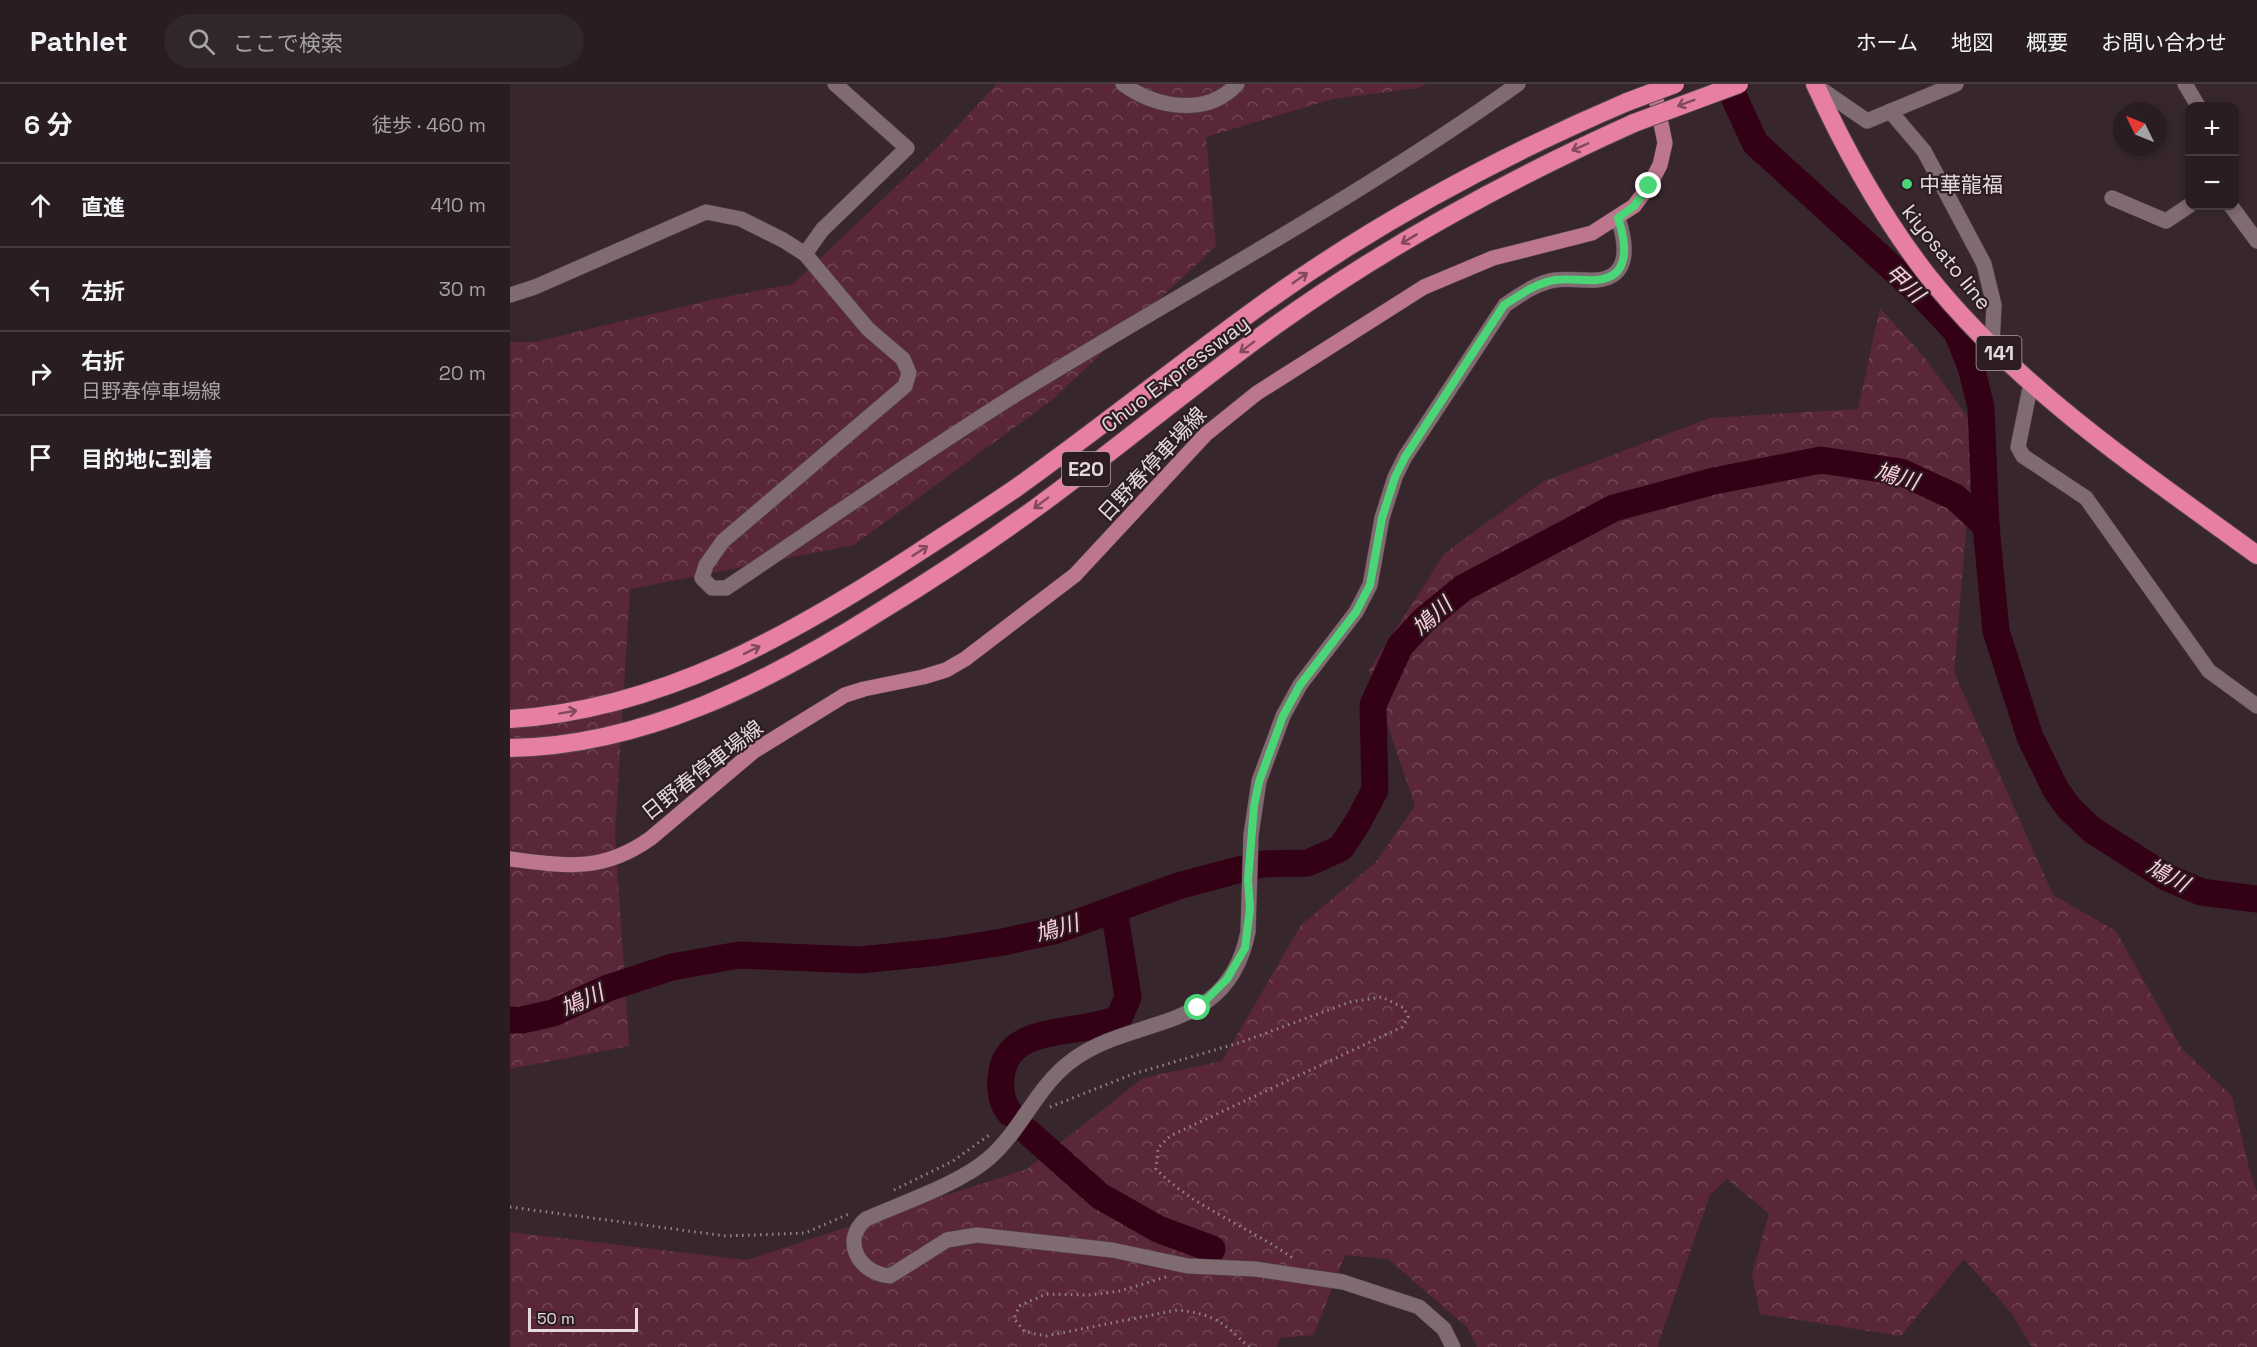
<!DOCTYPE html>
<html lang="ja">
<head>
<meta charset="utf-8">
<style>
	:root { --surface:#291d21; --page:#31262a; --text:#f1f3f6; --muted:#a5a2a5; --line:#453b3f }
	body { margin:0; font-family:"Space Grotesk","Noto Sans JP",sans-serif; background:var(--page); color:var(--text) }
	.controls { position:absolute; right:18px; top:18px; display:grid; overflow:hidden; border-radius:12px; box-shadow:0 3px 9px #0003 }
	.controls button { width:54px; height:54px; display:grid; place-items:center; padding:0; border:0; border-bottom:2px solid var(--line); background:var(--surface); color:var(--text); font:30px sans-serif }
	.compass { position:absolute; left:1603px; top:18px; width:54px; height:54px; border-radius:50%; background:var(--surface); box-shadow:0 3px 9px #0003; rotate:313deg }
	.scale { position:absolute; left:18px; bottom:15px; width:110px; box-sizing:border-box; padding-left:6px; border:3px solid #e4d9dc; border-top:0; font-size:16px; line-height:21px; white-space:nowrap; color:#e4d9dc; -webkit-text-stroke:4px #2d1d22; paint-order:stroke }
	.stop { position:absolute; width:18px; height:18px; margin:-14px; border:4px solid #4ad677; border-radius:50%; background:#fff }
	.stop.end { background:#4ad677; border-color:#fff; box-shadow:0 2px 6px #0008 }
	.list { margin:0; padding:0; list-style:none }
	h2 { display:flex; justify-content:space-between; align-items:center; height:78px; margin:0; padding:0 24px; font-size:26px }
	h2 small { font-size:20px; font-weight:400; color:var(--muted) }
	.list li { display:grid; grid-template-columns:39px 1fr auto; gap:18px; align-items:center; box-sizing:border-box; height:84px; padding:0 24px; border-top:2px solid var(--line) }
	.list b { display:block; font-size:22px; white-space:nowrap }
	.list p { margin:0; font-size:20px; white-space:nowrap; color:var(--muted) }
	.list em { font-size:20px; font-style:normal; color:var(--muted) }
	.icon { flex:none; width:33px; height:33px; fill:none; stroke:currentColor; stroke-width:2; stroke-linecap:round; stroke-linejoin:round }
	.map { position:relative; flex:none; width:1747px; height:1263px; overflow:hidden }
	header { display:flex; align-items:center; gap:36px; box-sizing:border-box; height:84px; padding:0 30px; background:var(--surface); border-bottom:2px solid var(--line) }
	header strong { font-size:28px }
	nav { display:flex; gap:33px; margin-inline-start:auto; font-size:21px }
	.search { width:420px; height:54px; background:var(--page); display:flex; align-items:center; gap:15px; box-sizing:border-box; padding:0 21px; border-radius:33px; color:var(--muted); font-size:22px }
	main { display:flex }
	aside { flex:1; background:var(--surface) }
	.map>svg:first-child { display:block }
</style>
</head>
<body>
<header>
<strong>Pathlet</strong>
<div class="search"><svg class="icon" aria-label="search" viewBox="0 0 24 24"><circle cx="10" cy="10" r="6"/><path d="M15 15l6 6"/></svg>ここで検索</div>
<nav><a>ホーム</a><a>地図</a><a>概要</a><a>お問い合わせ</a></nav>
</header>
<main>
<aside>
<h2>6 分<small>徒歩 · 460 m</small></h2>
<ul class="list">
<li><svg class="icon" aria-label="ahead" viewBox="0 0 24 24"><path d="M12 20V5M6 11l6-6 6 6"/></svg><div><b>直進</b></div><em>410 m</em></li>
<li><svg class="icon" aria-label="left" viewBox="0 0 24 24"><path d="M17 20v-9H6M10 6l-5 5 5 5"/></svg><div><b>左折</b></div><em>30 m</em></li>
<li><svg class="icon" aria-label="right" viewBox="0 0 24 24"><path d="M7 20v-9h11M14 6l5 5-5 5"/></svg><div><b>右折</b><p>日野春停車場線</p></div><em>20 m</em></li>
<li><svg class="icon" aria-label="arrive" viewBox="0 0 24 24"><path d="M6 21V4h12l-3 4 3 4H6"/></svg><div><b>目的地に到着</b></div></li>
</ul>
</aside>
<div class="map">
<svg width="1747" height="1263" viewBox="0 0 1747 1263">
	<defs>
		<pattern id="forest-crowns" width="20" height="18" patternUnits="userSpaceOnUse" patternTransform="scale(1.5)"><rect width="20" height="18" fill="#592738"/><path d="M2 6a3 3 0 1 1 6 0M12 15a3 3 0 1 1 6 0" fill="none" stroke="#714654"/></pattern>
	</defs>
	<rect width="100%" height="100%" fill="#37272c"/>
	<g fill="url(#forest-crowns)">
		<polygon points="487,0 917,0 908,4 823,15 696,53 706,162 543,315 344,461 120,505 105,750 119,962 0,985 0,258 25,258 209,214 283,200 430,61"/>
		<polygon points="1370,224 1414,273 1465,343 1444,588 1543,811 1606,847 1672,965 1722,1012 1739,1084 1747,1108 1747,1263 1522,1263 1502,1230 1454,1175 1391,1252 1250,1230 1242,1191 1259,1129 1217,1095 1200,1111 1148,1260 1149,1263 967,1263 957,1243 878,1175 835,1171 804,1251 770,1254 767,1263 0,1263 0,1148 236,1176 517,1085 633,994 712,977 791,841 865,779 905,722 859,586 935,469 1034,397 1200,334 1348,325"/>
	</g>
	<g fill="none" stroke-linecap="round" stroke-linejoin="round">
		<g stroke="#340016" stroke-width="27">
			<polyline points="1218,0 1245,59 1413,212 1447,248 1461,283 1471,323 1476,442 1486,547 1520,653 1546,706 1559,724 1582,746 1656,793 1691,808 1747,815"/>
			<polyline points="0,936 12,936 43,929 98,904 162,883 229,871 350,876 429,868 493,858 547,846 668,802 720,788 753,780 798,779 831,764 848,738 865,706 863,621 890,562 914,536 953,504 1104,424 1204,397 1311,376 1391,388 1445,413 1476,442"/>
			<path d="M500,1029c-8,-9 -10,-23 -9,-35 4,-57 80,-41 118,-60l9,-21 -14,-88"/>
			<polyline points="518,1048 590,1112 648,1145 702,1165"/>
		</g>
		<g stroke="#514448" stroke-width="16">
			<g id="minor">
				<path d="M613,0c33,24 84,33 114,0"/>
				<polyline points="1675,0 1688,22"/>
				<polyline points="1305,1 1357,37 1446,0"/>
				<polyline points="1380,27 1414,67 1474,180 1484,221 1482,262"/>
				<polyline points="1602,114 1656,137 1680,121"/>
				<polyline points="1721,122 1747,157"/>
				<polyline points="295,170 312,146 397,64 325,0"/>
				<path d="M0,211l25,-8 171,-75 35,7 42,21 22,14 63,75 35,30 6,14 -4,13 -182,155 -17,24 -4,13 10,10h14c98,-65 194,-134 294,-196 166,-102 339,-195 498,-308"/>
				<polyline points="1521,299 1508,363 1513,372 1576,414 1699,587 1747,622"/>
				<path d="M943,1263l-9,-18 -25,-22 -76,-25 -88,-13 -67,-3 -76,-16 -135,-15 -30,5 -57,36c-30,-2 -50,-35 -24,-57 36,-16 93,-35 122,-60 33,-28 48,-71 82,-97 63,-49 157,-25 178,-130l3,-97 8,-54 24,-65 17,-31 56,-73 14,-27 12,-67 13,-41 10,-20 100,-152c15,-10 31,-22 50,-25 13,-2 28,1 42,0 35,-3 29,-38 21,-62"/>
			</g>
		</g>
		<g stroke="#514448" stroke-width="16">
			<path id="major" d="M0,775c56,7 92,14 141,-21l103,-87 91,-56 19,-6 59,-12 23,-7 19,-11 110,-84 131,-141 51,-41 167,-106 69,-29 99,-25 42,-27 15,-20 11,-21 5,-22 -12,-59"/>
		</g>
		<g stroke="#514448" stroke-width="20">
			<g id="highway">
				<path d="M1305,0c31,68 67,133 113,192 90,113 214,195 329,279"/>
				<path d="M0,635c151,-9 285,-86 409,-167 32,-21 65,-42 97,-64 83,-59 162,-123 244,-182 114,-82 238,-149 367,-204"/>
				<path d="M0,664c134,-2 258,-66 369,-136 54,-33 107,-68 158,-105 81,-59 158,-124 239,-182 112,-80 233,-146 358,-202"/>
			</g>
		</g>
		<g stroke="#928589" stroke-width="3" stroke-dasharray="1.5 4.5" stroke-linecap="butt">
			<path d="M540,1023l83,-33 109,-32 108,-40 32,-5 22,11 4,9 -6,10 -232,109 -12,12 -2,21c38,39 94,58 138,90"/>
			<polyline points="384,1106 443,1077 482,1049"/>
			<polyline points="0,1123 216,1152 295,1149 341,1129"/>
			<path d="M656,1193l-46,14 -32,4 -42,-1 -27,12 -5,13 11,13 21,4 131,-26c38,4 45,12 72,37"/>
		</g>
		<use href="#minor" stroke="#7f6b70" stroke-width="15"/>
		<use href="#major" stroke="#bd778d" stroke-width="15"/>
		<use href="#highway" stroke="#e77fa1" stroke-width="18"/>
		<g stroke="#514448" stroke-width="20" stroke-linecap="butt">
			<g id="highway-bridge">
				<polyline points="1117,18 1165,0"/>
				<polyline points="1124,39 1229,0"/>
			</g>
		</g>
		<use href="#highway-bridge" stroke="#e77fa1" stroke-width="18"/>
	</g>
	<defs><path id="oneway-shaft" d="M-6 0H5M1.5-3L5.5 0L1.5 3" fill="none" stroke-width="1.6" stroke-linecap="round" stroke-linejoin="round" transform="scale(1.5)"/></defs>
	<g stroke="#81495b">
		<use href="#oneway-shaft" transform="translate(1176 19) rotate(159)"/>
		<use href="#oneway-shaft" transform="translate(1070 63) rotate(156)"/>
		<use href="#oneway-shaft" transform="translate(899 155) rotate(149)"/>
		<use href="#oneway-shaft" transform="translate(790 194) rotate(-35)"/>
		<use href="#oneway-shaft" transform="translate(737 263) rotate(143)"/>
		<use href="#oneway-shaft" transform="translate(531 419) rotate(143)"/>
		<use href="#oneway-shaft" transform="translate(410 467) rotate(-33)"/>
		<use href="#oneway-shaft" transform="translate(242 566) rotate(-26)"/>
		<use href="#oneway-shaft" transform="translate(58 628) rotate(-10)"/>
	</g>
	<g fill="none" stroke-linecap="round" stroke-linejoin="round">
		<path stroke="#4ad677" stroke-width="8" d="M688,924l29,-29 18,-31 5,-40 -2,-28 6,-74 5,-24 24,-66 17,-31 56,-73 14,-27 12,-67 13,-41 10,-20 99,-152c16,-10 32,-22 51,-25 13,-2 28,1 42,0 35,-3 29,-38 21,-62l16,-12 15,-20"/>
	</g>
	<circle fill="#4ad677" stroke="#2d1d22" stroke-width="2" cx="1397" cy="100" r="6"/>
	<g text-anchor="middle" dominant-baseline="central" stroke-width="4.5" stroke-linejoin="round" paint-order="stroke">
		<g fill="#2d1d22" stroke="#ada1a4" stroke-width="1.5">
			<rect x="1466.5" y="252" width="45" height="34" rx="4.5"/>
			<rect x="552" y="368" width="48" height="34" rx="4.5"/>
		</g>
		<g font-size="20" font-weight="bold" fill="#e4d9dc">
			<text x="1489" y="269">141</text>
			<text x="576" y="385">E20</text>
		</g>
		<g font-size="21" fill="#e4d9dc" stroke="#2d1d22" text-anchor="start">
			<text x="1409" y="100">中華龍福</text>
		</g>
		<g font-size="21" fill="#e4d9dc" stroke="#2d1d22">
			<text transform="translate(1437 173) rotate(51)">kiyosato line</text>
			<text transform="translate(665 290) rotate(-37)">Chuo Expressway</text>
			<text transform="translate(642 380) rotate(-47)">日野春停車場線</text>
			<text transform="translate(192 686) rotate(-38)">日野春停車場線</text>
		</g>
		<g font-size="22" font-style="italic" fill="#fdcfdb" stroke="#2d1d22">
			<text transform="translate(1395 199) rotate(43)">甲川</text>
			<text transform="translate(1387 392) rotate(16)">鳩川</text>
			<text transform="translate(922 532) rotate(-42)">鳩川</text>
			<text transform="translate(1658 791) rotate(28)">鳩川</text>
			<text transform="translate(547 844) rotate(-17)">鳩川</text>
			<text transform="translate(72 916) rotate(-24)">鳩川</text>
		</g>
	</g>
</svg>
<div class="controls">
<button>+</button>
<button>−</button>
</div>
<svg class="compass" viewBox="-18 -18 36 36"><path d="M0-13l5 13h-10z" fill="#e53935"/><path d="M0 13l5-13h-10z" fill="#a5a2a5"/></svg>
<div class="scale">50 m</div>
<div class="stop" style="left:688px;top:924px"></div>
<div class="stop end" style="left:1139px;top:102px"></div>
</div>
</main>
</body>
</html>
